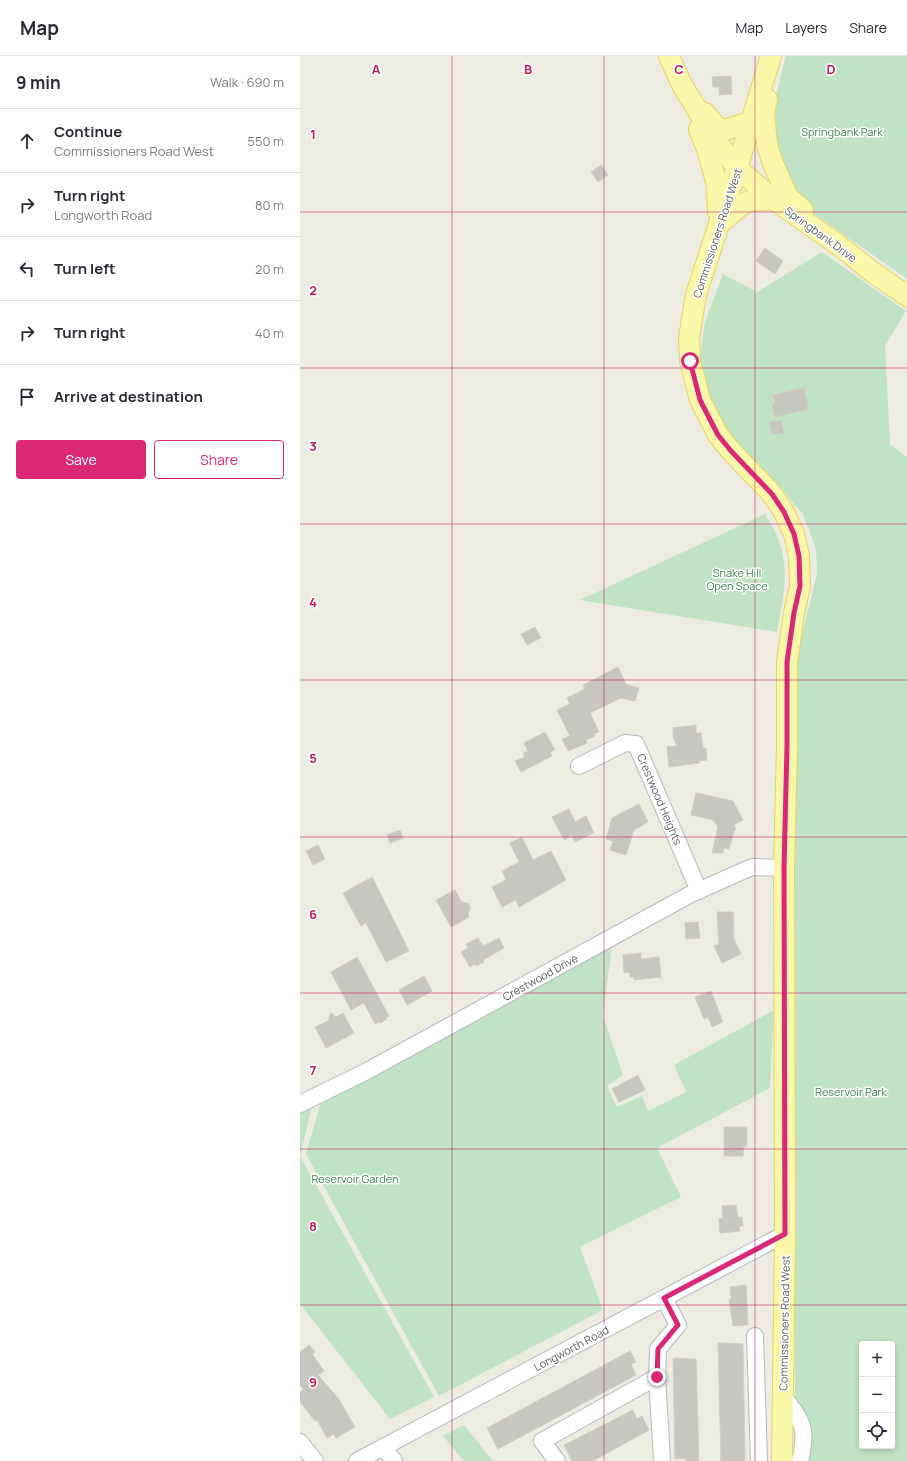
<!DOCTYPE html>
<html lang="en">
<head>
<meta charset="utf-8">
<style>
	:root { --surface:#fff; --page:#f2f2f3; --text:#2b2b33; --muted:#7c7c81; --line:#e1e1e2; --accent:#db2777 }
	body { margin:0; font-family:Manrope,sans-serif; background:var(--page); color:var(--text) }
	.controls { position:absolute; right:12px; bottom:12px; display:grid; overflow:hidden; border-radius:4px; box-shadow:0 2px 6px #0003 }
	.controls button { width:36px; height:36px; display:grid; place-items:center; padding:0; border:0; border-bottom:1px solid var(--line); background:var(--surface); color:var(--text); font:20px sans-serif }
	.stop { position:absolute; width:12px; height:12px; margin:-9px; border:3px solid #db2777; border-radius:50%; background:#fff }
	.stop.end { background:#db2777; border-color:#fff; box-shadow:0 1px 4px #0008 }
	.list { margin:0; padding:0; list-style:none }
	h2 { display:flex; justify-content:space-between; align-items:center; height:52px; margin:0; padding:0 16px; font-size:17px }
	h2 small { font-size:13px; font-weight:400; color:var(--muted) }
	.list li { display:grid; grid-template-columns:26px 1fr auto; gap:12px; align-items:center; box-sizing:border-box; height:64px; padding:0 16px; border-top:1px solid var(--line) }
	.list b { display:block; font-size:15px; white-space:nowrap }
	.list p { margin:0; font-size:13px; white-space:nowrap; color:var(--muted) }
	.list em { font-size:13px; font-style:normal; color:var(--muted) }
	.actions { display:flex; gap:8px; padding:12px 16px }
	.actions a { flex:1; padding:9px 0; border:1px solid var(--accent); border-radius:4px; text-align:center; font-size:14px; color:var(--accent) }
	.actions .main { background:var(--accent); color:#fff }
	.icon { flex:none; width:22px; height:22px; fill:none; stroke:currentColor; stroke-width:2; stroke-linecap:round; stroke-linejoin:round }
	.map { position:relative; flex:none; width:607px; height:1405px; overflow:hidden }
	header { display:flex; align-items:center; gap:24px; box-sizing:border-box; height:56px; padding:0 20px; background:var(--surface); border-bottom:1px solid var(--line) }
	header strong { font-size:19px }
	nav { display:flex; gap:22px; margin-inline-start:auto; font-size:14px }
	main { display:flex }
	aside { flex:1; background:var(--surface) }
	.map>svg:first-child { display:block }
</style>
</head>
<body>
<header>
<strong>Map</strong>
<nav><a>Map</a><a>Layers</a><a>Share</a></nav>
</header>
<main>
<aside>
<h2>9 min<small>Walk · 690 m</small></h2>
<ul class="list">
<li><svg class="icon" aria-label="ahead" viewBox="0 0 24 24"><path d="M12 20V5M6 11l6-6 6 6"/></svg><div><b>Continue</b><p>Commissioners Road West</p></div><em>550 m</em></li>
<li><svg class="icon" aria-label="right" viewBox="0 0 24 24"><path d="M7 20v-9h11M14 6l5 5-5 5"/></svg><div><b>Turn right</b><p>Longworth Road</p></div><em>80 m</em></li>
<li><svg class="icon" aria-label="left" viewBox="0 0 24 24"><path d="M17 20v-9H6M10 6l-5 5 5 5"/></svg><div><b>Turn left</b></div><em>20 m</em></li>
<li><svg class="icon" aria-label="right" viewBox="0 0 24 24"><path d="M7 20v-9h11M14 6l5 5-5 5"/></svg><div><b>Turn right</b></div><em>40 m</em></li>
<li><svg class="icon" aria-label="arrive" viewBox="0 0 24 24"><path d="M6 21V4h12l-3 4 3 4H6"/></svg><div><b>Arrive at destination</b></div></li>
</ul>
<div class="actions"><a class="main">Save</a><a>Share</a></div>
</aside>
<div class="map">
<svg width="607" height="1405" viewBox="0 0 607 1405">
	<rect width="100%" height="100%" fill="#edece3"/>
	<g fill="#c1e3c5" fill-rule="evenodd">
		<polygon points="486,0 607,0 607,223 506,152 476,103 476,40"/>
		<path d="M522,196l84,59 -21,35 5,98 17,14v1003h-112l-1,-622 2,-161 3,-31 18,-73 -1,-25 -13,-35 -21,-24 -52,-46 -20,-41 -10,-44 5,-37 18,-48 34,18zM562,1288h30v102h-30z"/>
		<path d="M465,458c4,8 10,16 13,24 12,31 5,62 -1,94l-197,-32z"/>
		<polygon points="312,889 303,960 323,1019 307,1030 317,1051 342,1040 348,1055 386,1036 374,1009 474,954 470,1032 357,1092 381,1141 280,1191 303,1254 139,1340 6,1098 20,1049"/>
		<polygon points="12,1050 0,1100 134,1341 90,1363 0,1248 0,1056"/>
		<polygon points="164,1369 193,1405 164,1405 143,1380"/>
	</g>
	<g fill="#c8c6c0" stroke="#d1cec2">
		<polygon points="431,20 432,38 419,39 419,31 413,31 412,21"/>
		<polygon points="301,109 308,119 298,126 291,116"/>
		<polygon points="465,192 483,205 475,218 456,205"/>
		<polygon points="504,332 509,353 475,361 472,348 475,347 473,339"/>
		<polygon points="481,364 484,377 472,379 469,366"/>
		<polygon points="235,571 241,582 227,589 221,578"/>
		<polygon points="318,611 326,628 339,632 335,645 321,642 290,657 299,676 294,678 295,680 286,684 287,687 268,695 262,683 270,680 257,654 270,648 267,642 285,633 283,629"/>
		<polygon points="396,669 396,677 401,677 403,692 406,692 407,704 399,705 399,707 369,711 367,691 377,690 373,680 373,672"/>
		<polygon points="245,676 255,694 250,696 252,700 221,716 215,705 225,701 223,697 228,695 224,687"/>
		<polygon points="396,737 433,745 443,764 434,769 436,773 434,775 429,793 424,792 423,797 412,797 418,771 413,764 391,759"/>
		<polygon points="339,748 348,766 334,774 326,799 310,794 313,785 306,783 312,762"/>
		<polygon points="269,753 275,766 286,760 294,777 275,786 272,780 264,784 252,761"/>
		<polygon points="100,774 103,782 90,787 87,779"/>
		<polygon points="222,781 233,804 251,795 266,824 219,851 216,844 202,851 192,831 206,824 202,815 219,806 210,787"/>
		<polygon points="18,789 25,803 13,809 6,795"/>
		<polygon points="72,821 109,895 86,906 66,867 61,870 43,837"/>
		<polygon points="155,834 161,845 169,848 170,851 168,859 169,861 151,871 136,844"/>
		<polygon points="417,856 433,856 434,883 441,898 422,907 414,890 419,888"/>
		<polygon points="398,866 400,882 386,883 385,867"/>
		<polygon points="178,882 183,890 199,882 204,892 183,904 184,906 176,910 175,908 170,911 161,896 168,892 166,888"/>
		<polygon points="341,897 341,903 359,901 361,921 334,924 334,921 330,921 329,916 324,917 323,899"/>
		<polygon points="57,901 89,960 86,962 87,963 80,967 79,966 75,968 64,947 51,954 31,916"/>
		<polygon points="124,920 132,935 107,949 99,934"/>
		<polygon points="411,935 423,966 412,971 408,961 404,963 395,941"/>
		<polygon points="31,956 36,961 43,957 54,977 26,992 15,971 28,965"/>
		<polygon points="338,1019 345,1034 319,1046 312,1033"/>
		<polygon points="424,1071 447,1071 447,1090 444,1090 443,1100 424,1100"/>
		<polygon points="436,1149 438,1161 442,1161 443,1170 439,1170 440,1175 420,1177 419,1163 423,1162 422,1150"/>
		<polygon points="446,1229 448,1269 433,1270 429,1244 431,1243 430,1231"/>
		<polygon points="418,1287 443,1288 445,1405 421,1405"/>
		<polygon points="9,1289 15,1296 12,1298 24,1315 18,1319 38,1342 55,1371 36,1382 34,1378 27,1382 17,1364 15,1365 0,1346 0,1336 3,1334 0,1329 0,1296"/>
		<polygon points="330,1295 336,1306 331,1308 336,1319 198,1393 187,1372"/>
		<polygon points="373,1302 396,1303 399,1405 385,1405 386,1402 375,1403"/>
		<polygon points="333,1354 337,1363 342,1360 349,1374 293,1405 272,1405 264,1389"/>
	</g>
	<g fill="none" stroke-linecap="round" stroke-linejoin="round">
		<g stroke="#b6b8bc" stroke-width="18">
			<g id="minor">
				<polyline points="279,710 325,687 336,688 399,835"/>
				<polyline points="0,1048 67,1015 391,838 452,811 484,812"/>
				<polyline points="455,1280 459,1405"/>
				<path d="M483,1340c20,26 25,32 17,65"/>
				<polyline points="0,1386 15,1405"/>
				<polyline points="83,1391 94,1405"/>
				<polyline points="362,1403 357,1321 358,1293 378,1269 364,1242"/>
				<polyline points="57,1405 485,1178"/>
				<polyline points="257,1405 242,1385 357,1321"/>
			</g>
		</g>
		<g stroke="#e8d461" stroke-width="22">
			<g id="major">
				<polyline points="369,0 382,29 416,84 437,112 473,143 537,188 574,217 607,240"/>
				<polyline points="471,0 437,112 396,239 389,282 390,305 400,344 418,379 431,395 472,438 484,456 494,478 499,500 500,530 494,557 487,606 487,690 484,812 485,1178 482,1405"/>
				<polyline points="467,43 464,57 467,88 472,105 488,141 503,154"/>
				<polyline points="405,57 418,73 428,73 452,65"/>
				<polyline points="399,73 408,96 417,129 418,156"/>
				<polyline points="419,168 443,148 450,145 473,143"/>
			</g>
		</g>
		<use href="#minor" stroke="#fff" stroke-width="16"/>
		<use href="#major" stroke="#faf7ab" stroke-width="20"/>
	</g>
	<g fill="none" stroke-linecap="round" stroke-linejoin="round">
		<polyline stroke="#db2777" stroke-width="5" points="357,1321 358,1293 378,1269 364,1242 485,1178 484,812 487,690 487,606 494,557 500,530 499,500 494,478 484,456 472,438 431,395 418,379 400,344 390,305"/>
	</g>
	<path fill="none" stroke="#c2185b" stroke-width="1" stroke-opacity="0.55" d="M152,0v1405M304,0v1405M455,0v1405M0,156h607M0,312h607M0,468h607M0,624h607M0,781h607M0,937h607M0,1093h607M0,1249h607"/>
	<g text-anchor="middle" dominant-baseline="central" stroke-width="3" stroke-linejoin="round" paint-order="stroke">
		<g font-size="11" fill="#3b8347" stroke="#fff">
			<text x="542" y="75">Springbank Park</text>
			<text x="437" y="516">Snake Hill<tspan x="437" dy="13">Open Space</tspan></text>
			<text x="551" y="1035">Reservoir Park</text>
			<text x="55" y="1122">Reservoir Garden</text>
		</g>
		<g font-size="11" fill="#5b5e63" stroke="#fff">
			<text transform="translate(417 177) rotate(-72)">Commissioners Road West</text>
			<text transform="translate(521 178) rotate(36)">Springbank Drive</text>
			<text transform="translate(360 743) rotate(67)">Crestwood Heights</text>
			<text transform="translate(240 921) rotate(-29)">Crestwood Drive</text>
			<text transform="translate(484 1267) rotate(-89)">Commissioners Road West</text>
			<text transform="translate(271 1292) rotate(-28)">Longworth Road</text>
		</g>
	</g>
	<g font-size="13" text-anchor="middle" font-weight="bold" fill="#c2185b" stroke="#fff" stroke-width="3" stroke-linejoin="round" paint-order="stroke">
		<text x="76" y="18">A</text>
		<text x="228" y="18">B</text>
		<text x="379" y="18">C</text>
		<text x="531" y="18">D</text>
		<text x="13" y="83">1</text>
		<text x="13" y="239">2</text>
		<text x="13" y="395">3</text>
		<text x="13" y="551">4</text>
		<text x="13" y="707">5</text>
		<text x="13" y="863">6</text>
		<text x="13" y="1019">7</text>
		<text x="13" y="1175">8</text>
		<text x="13" y="1331">9</text>
	</g>
</svg>
<div class="controls">
<button>+</button>
<button>−</button>
<button><svg class="icon" aria-label="locate" viewBox="0 0 24 24"><circle cx="12" cy="12" r="6"/><path d="M12 2v4M12 18v4M2 12h4M18 12h4"/></svg></button>
</div>
<div class="stop" style="left:390px;top:305px"></div>
<div class="stop end" style="left:357px;top:1321px"></div>
</div>
</main>
</body>
</html>
